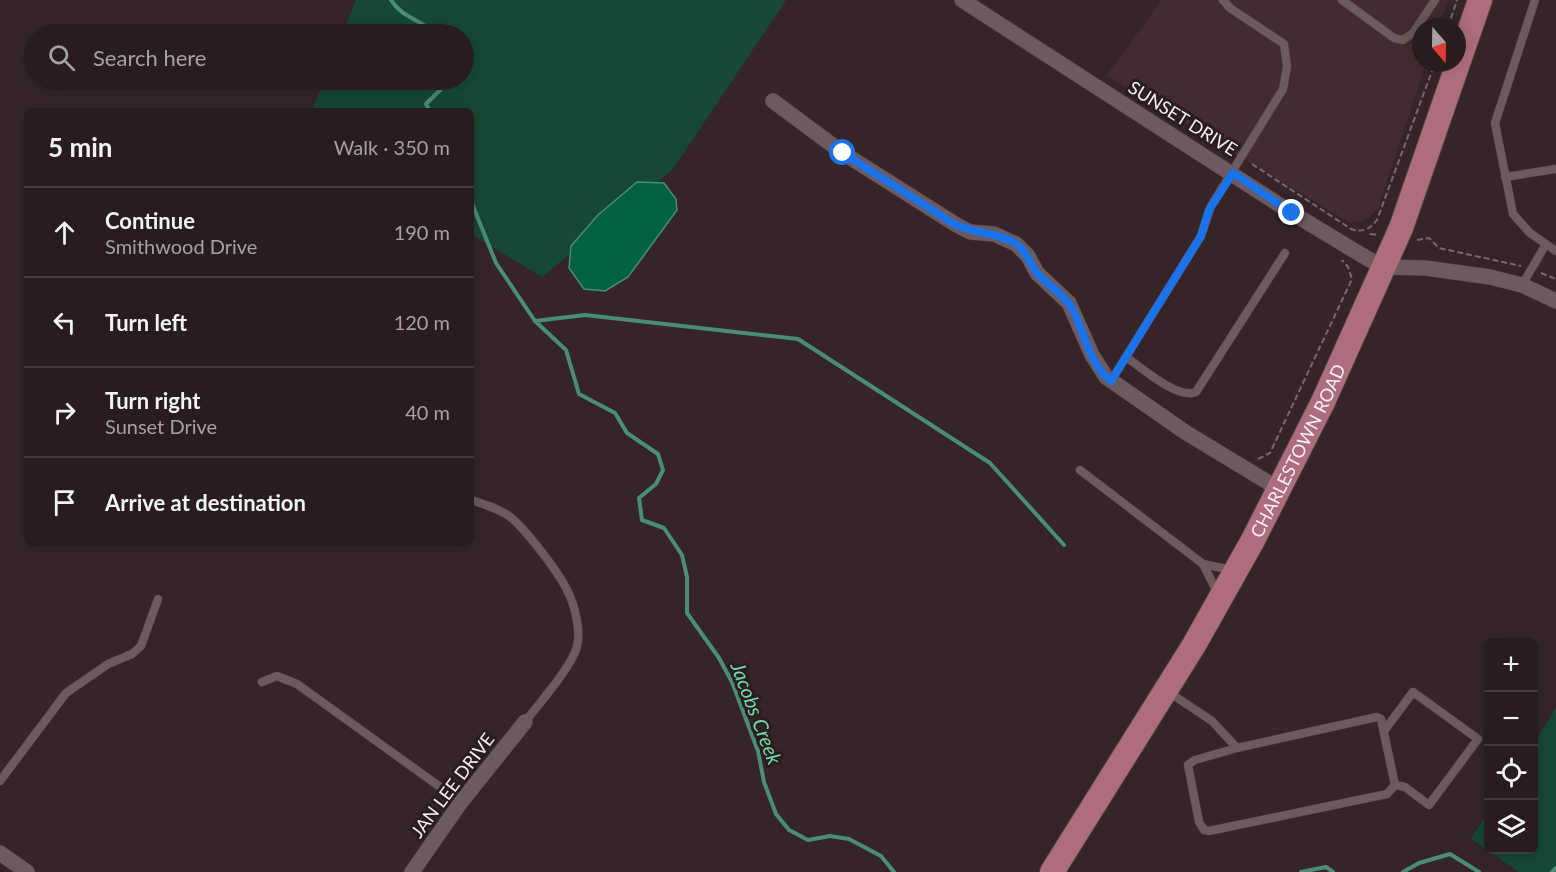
<!DOCTYPE html>
<html lang="en">
<head>
<meta charset="utf-8">
<style>
	:root { --surface:#281c1f; --page:#34292c; --text:#f1f3f6; --muted:#a5a1a4; --line:#443a3d }
	body { margin:0; font-family:Lato,sans-serif; background:var(--page); color:var(--text) }
	.controls { position:absolute; right:18px; bottom:18px; display:grid; overflow:hidden; border-radius:9px; box-shadow:0 3px 15px #0003 }
	.controls button { width:54px; height:54px; display:grid; place-items:center; padding:0; border:0; border-bottom:2px solid var(--line); background:var(--surface); color:var(--text); font:30px sans-serif }
	.compass { position:absolute; left:1412px; top:18px; width:54px; height:54px; border-radius:50%; background:var(--surface); box-shadow:0 3px 15px #0003; rotate:160deg }
	.stop { position:absolute; width:18px; height:18px; margin:-14px; border:4px solid #1a73e8; border-radius:50%; background:#fff }
	.stop.end { background:#1a73e8; border-color:#fff; box-shadow:0 2px 6px #0008 }
	.list { margin:0; padding:0; list-style:none }
	h2 { display:flex; justify-content:space-between; align-items:center; height:78px; margin:0; padding:0 24px; font-size:26px }
	h2 small { font-size:20px; font-weight:400; color:var(--muted) }
	.list li { display:grid; grid-template-columns:39px 1fr auto; gap:18px; align-items:center; box-sizing:border-box; height:90px; padding:0 24px; border-top:2px solid var(--line) }
	.list b { display:block; font-size:22px; white-space:nowrap }
	.list p { margin:0; font-size:20px; white-space:nowrap; color:var(--muted) }
	.list em { font-size:20px; font-style:normal; color:var(--muted) }
	.icon { flex:none; width:33px; height:33px; fill:none; stroke:currentColor; stroke-width:2; stroke-linecap:round; stroke-linejoin:round }
	.map { position:relative; flex:none; width:1556px; height:872px; overflow:hidden }
	.search { position:absolute; background:var(--surface); box-shadow:0 3px 15px #0003; left:24px; top:24px; width:450px; height:66px; display:flex; align-items:center; gap:15px; box-sizing:border-box; padding:0 21px; border-radius:33px; color:var(--muted); font-size:22px }
	.panel { position:absolute; background:var(--surface); box-shadow:0 3px 15px #0003; left:24px; top:108px; width:450px; height:438px; border-radius:9px }
	.map>svg:first-child { display:block }
</style>
</head>
<body>
<div class="map">
<svg width="1556" height="872" viewBox="0 0 1556 872">
	<rect width="100%" height="100%" fill="#352529"/>
	<polygon fill="#432c31" points="1162,0 1448,0 1439,27 1421,27 1421,63 1426,63 1378,208 1365,220 1351,223 1106,76"/>
	<g fill="#154935">
		<polygon points="356,0 786,0 673,169 542,277 471,234 471,111 312,111 324,80 464,80 464,34 342,34"/>
		<polygon points="1556,708 1556,872 1519,872 1471,839 1488,812 1488,850 1534,850 1534,743"/>
	</g>
	<polygon fill="#006143" stroke="#4b8c77" stroke-width="1.5" points="637,182 664,183 676,199 677,210 628,277 605,291 584,289 569,268 571,246 598,215"/>
	<g fill="none" stroke-linecap="round" stroke-linejoin="round">
		<g stroke="#4b8c77" stroke-width="4">
			<path d="M391,0c11,18 30,19 44,34"/>
			<polyline points="430,111 426,104 450,80"/>
			<polyline points="471,201 496,263 535,321 566,350 579,394 615,413 627,433 658,454 663,470 656,484 639,498 642,520 664,528 682,555 687,577 687,613 719,658 732,682 758,751 764,782 776,814 789,830 808,840 830,836 849,839 881,856 894,872"/>
			<polyline points="535,321 585,315 798,339 990,463 1064,545"/>
			<polyline points="1301,872 1326,867 1333,872"/>
			<polyline points="1403,872 1419,863 1450,854 1479,872"/>
			<polyline points="1552,872 1556,868"/>
		</g>
		<g stroke="#4d4043" stroke-width="9">
			<g id="lane">
				<polyline points="1342,0 1394,38 1403,40 1413,33 1435,0"/>
				<polyline points="1535,0 1495,123 1513,214 1530,233 1556,251"/>
				<polyline points="1505,177 1556,169"/>
				<polyline points="1522,285 1546,244"/>
				<path d="M1126,357c16,11 52,43 70,35l89,-139"/>
				<polyline points="1111,381 1201,236 1211,206 1283,89 1287,67 1284,44 1230,8 1223,0"/>
				<polyline points="1080,470 1203,564"/>
				<path d="M471,500c13,4 26,8 38,16 16,12 51,58 59,76 7,14 13,39 9,54 -4,19 -39,59 -52,76"/>
				<polyline points="1218,594 1203,564 1232,570"/>
				<polyline points="262,682 277,676 297,684 461,802"/>
				<polyline points="1167,691 1212,721 1237,748 1377,717 1381,719 1395,785 1387,794 1209,831 1204,830 1199,822 1188,765 1195,760 1237,748"/>
				<polyline points="1384,731 1413,692 1478,739 1429,805 1405,787 1395,785"/>
				<polyline points="0,781 66,693 108,664 132,654 141,646 158,599"/>
			</g>
		</g>
		<g stroke="#4d4043" stroke-width="16">
			<g id="street">
				<polyline points="962,0 1292,213 1370,260 1384,267 1425,268 1490,277 1522,285 1556,301"/>
				<polyline points="773,101 843,153 955,224 970,232 994,234 1016,244 1028,256 1037,273 1069,303 1092,355 1106,377 1185,432 1279,489"/>
				<polyline points="0,853 27,872"/>
				<polyline points="412,872 461,802 525,722"/>
			</g>
		</g>
		<g stroke="#4d4043" stroke-width="26">
			<g id="primary">
				<path id="s1" d="M1052,872l142,-227 59,-105 70,-138 78,-174 79,-228"/>
			</g>
		</g>
		<g stroke="#77686c" stroke-width="2" stroke-dasharray="6 3" stroke-linecap="butt">
			<polyline points="1448,27 1457,0"/>
			<path d="M1252,164l99,65c12,4 19,0 26,-9l58,-157"/>
			<polyline points="1370,234 1379,235"/>
			<polyline points="1417,240 1429,238 1439,248 1521,266"/>
			<polyline points="1541,273 1556,279"/>
			<polyline points="1258,459 1270,453 1352,279 1348,267 1342,260"/>
		</g>
		<use href="#lane" stroke="#6d5a5e" stroke-width="8"/>
		<use href="#street" stroke="#6d5a5e" stroke-width="15"/>
		<use href="#primary" stroke="#ad6d7d" stroke-width="24"/>
	</g>
	<g fill="none" stroke-linecap="round" stroke-linejoin="round">
		<path stroke="#1a73e8" stroke-width="8" d="M843,153l111,71c21,10 43,8 61,19 12,8 14,20 22,30 9,11 24,19 33,32 15,24 17,58 41,76l90,-145 8,-26 24,-37 59,40"/>
	</g>
	<g text-anchor="middle" dominant-baseline="central" stroke-width="6" stroke-linejoin="round" paint-order="stroke">
		<g font-size="18" fill="#faeff1" stroke="#2b1c1f">
			<text transform="translate(1183 118) rotate(32)">SUNSET DRIVE</text>
			<text stroke="none"><textPath href="#s1" startOffset="488">CHARLESTOWN ROAD</textPath></text>
			<text transform="translate(452 785) rotate(-53)">JAN LEE DRIVE</text>
		</g>
		<g font-size="20" font-style="italic" fill="#6fddae" stroke="#2b1c1f">
			<text transform="translate(757 713) rotate(69)">Jacobs Creek</text>
		</g>
	</g>
</svg>
<div class="controls">
<button>+</button>
<button>−</button>
<button><svg class="icon" aria-label="locate" viewBox="0 0 24 24"><circle cx="12" cy="12" r="6"/><path d="M12 2v4M12 18v4M2 12h4M18 12h4"/></svg></button>
<button><svg class="icon" aria-label="layers" viewBox="0 0 24 24"><path d="M12 4l9 5-9 5-9-5zM3 14l9 5 9-5"/></svg></button>
</div>
<svg class="compass" viewBox="-18 -18 36 36"><path d="M0-13l5 13h-10z" fill="#e53935"/><path d="M0 13l5-13h-10z" fill="#a5a1a4"/></svg>
<div class="stop" style="left:843px;top:153px"></div>
<div class="stop end" style="left:1292px;top:213px"></div>
<div class="search"><svg class="icon" aria-label="search" viewBox="0 0 24 24"><circle cx="10" cy="10" r="6"/><path d="M15 15l6 6"/></svg>Search here</div>
<section class="panel">
<h2>5 min<small>Walk · 350 m</small></h2>
<ul class="list">
<li><svg class="icon" aria-label="ahead" viewBox="0 0 24 24"><path d="M12 20V5M6 11l6-6 6 6"/></svg><div><b>Continue</b><p>Smithwood Drive</p></div><em>190 m</em></li>
<li><svg class="icon" aria-label="left" viewBox="0 0 24 24"><path d="M17 20v-9H6M10 6l-5 5 5 5"/></svg><div><b>Turn left</b></div><em>120 m</em></li>
<li><svg class="icon" aria-label="right" viewBox="0 0 24 24"><path d="M7 20v-9h11M14 6l5 5-5 5"/></svg><div><b>Turn right</b><p>Sunset Drive</p></div><em>40 m</em></li>
<li><svg class="icon" aria-label="arrive" viewBox="0 0 24 24"><path d="M6 21V4h12l-3 4 3 4H6"/></svg><div><b>Arrive at destination</b></div></li>
</ul>
</section>
</div>
</body>
</html>
